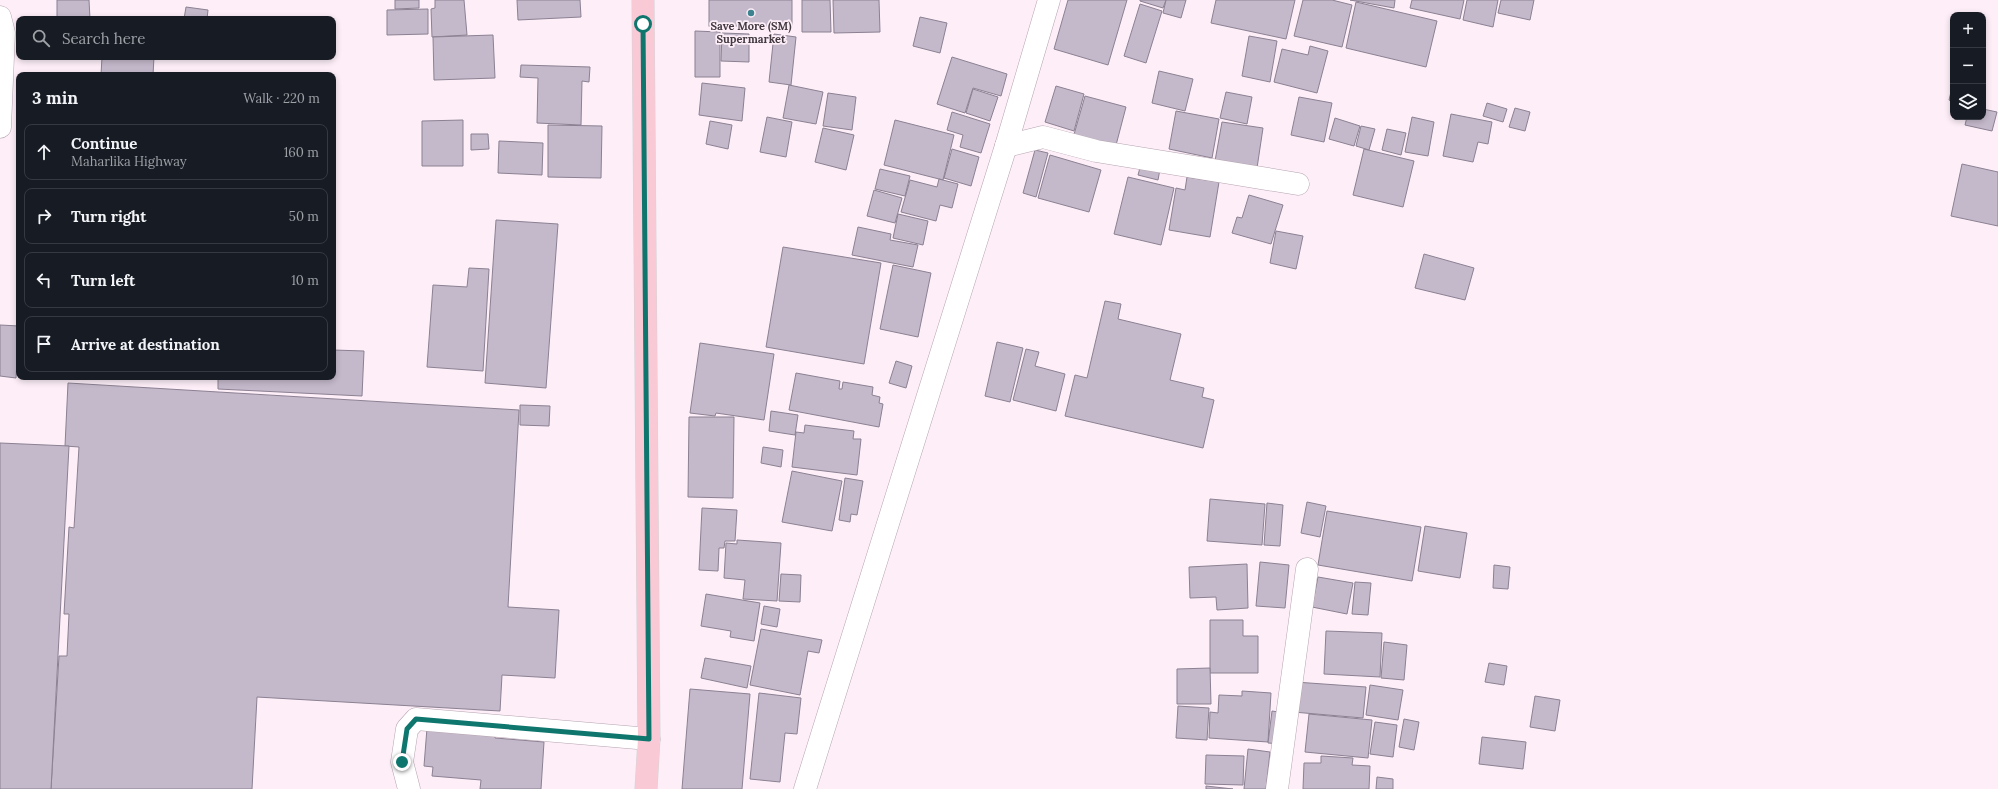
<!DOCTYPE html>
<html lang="en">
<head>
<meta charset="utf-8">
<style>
	:root { --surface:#171b24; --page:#20242c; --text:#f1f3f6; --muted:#9ea1a6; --line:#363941 }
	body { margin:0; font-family:Lora,serif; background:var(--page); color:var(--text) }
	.controls { position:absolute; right:12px; top:12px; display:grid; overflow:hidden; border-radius:8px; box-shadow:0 2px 6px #0003 }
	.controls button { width:36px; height:36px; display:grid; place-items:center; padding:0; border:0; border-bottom:1px solid var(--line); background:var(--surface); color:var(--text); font:20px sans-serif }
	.stop { position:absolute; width:12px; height:12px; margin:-9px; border:3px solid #0f766e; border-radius:50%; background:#fff }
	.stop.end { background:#0f766e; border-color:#fff; box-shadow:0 1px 4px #0008 }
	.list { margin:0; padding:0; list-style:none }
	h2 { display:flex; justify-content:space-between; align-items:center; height:52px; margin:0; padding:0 16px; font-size:17px }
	h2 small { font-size:13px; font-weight:400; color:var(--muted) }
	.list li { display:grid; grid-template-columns:26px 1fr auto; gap:12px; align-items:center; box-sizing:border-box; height:56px; margin:0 8px 8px; padding:0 8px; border:1px solid var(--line); border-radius:8px }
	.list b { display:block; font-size:15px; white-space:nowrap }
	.list p { margin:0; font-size:13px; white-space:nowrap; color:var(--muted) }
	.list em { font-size:13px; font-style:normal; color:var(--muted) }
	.icon { flex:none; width:22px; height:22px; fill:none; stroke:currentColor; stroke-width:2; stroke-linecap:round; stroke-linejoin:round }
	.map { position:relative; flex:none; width:1998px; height:789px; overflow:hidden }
	.search { position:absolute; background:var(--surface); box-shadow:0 2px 6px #0003; left:16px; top:16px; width:320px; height:44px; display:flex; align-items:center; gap:10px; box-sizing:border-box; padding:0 14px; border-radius:8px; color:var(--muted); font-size:15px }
	.panel { position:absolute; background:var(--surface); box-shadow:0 2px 6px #0003; left:16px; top:72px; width:320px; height:308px; border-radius:8px }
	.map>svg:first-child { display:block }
</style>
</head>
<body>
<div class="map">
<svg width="1998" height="789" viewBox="0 0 1998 789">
	<rect width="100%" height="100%" fill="#fdeef8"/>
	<g fill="#c4b9cb" stroke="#8b8192">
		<polygon points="57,0 89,0 90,19 57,19"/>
		<polygon points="395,0 419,0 419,8 395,9"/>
		<polygon points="435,0 464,0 467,35 432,37 431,9 435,8"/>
		<polygon points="517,0 580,0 581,17 518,20"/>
		<rect x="709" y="0" width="83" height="26"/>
		<polygon points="802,0 830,0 831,32 802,32"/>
		<polygon points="833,0 879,0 880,32 834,33"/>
		<polygon points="1068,0 1127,0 1108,65 1054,49"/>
		<polygon points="1140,0 1166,0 1163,8 1140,1"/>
		<polygon points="1166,0 1186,0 1181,18 1163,13"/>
		<polygon points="1216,0 1295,0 1286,39 1211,23"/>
		<polygon points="1303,0 1332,0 1352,5 1342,47 1294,36"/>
		<polygon points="1350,0 1395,0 1394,8"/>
		<polygon points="1412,0 1464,0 1460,19 1410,8"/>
		<polygon points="1467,0 1498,0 1493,27 1463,20"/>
		<polygon points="1501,0 1534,0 1530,20 1498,13"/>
		<polygon points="1356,2 1437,21 1426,67 1346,48"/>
		<polygon points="1140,4 1162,11 1146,63 1124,56"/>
		<polygon points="186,7 208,10 207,19 184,19"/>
		<polygon points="428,9 428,34 387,35 387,10"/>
		<polygon points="920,17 947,23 940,53 913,46"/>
		<polygon points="695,31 720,32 720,77 695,77"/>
		<polygon points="722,33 749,34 749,62 721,61"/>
		<polygon points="774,34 796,37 791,85 769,82"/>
		<polygon points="493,35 495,78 434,80 433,37"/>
		<polygon points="1249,36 1277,41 1270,82 1242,76"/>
		<polygon points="1310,46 1328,51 1317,93 1274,82 1282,49 1308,55"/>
		<polygon points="102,57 154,57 153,75 101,75"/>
		<polygon points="952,57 1007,74 1001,96 973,88 965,113 937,104"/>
		<polygon points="521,65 590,67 589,82 582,81 581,125 537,123 538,78 520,77"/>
		<polygon points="1159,71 1193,79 1185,111 1152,103"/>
		<polygon points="702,83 745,88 742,121 699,115"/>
		<polygon points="1953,84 1953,102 1949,100"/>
		<polygon points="789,85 823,92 816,124 783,118"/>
		<polygon points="1056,86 1084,94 1074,131 1045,122"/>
		<polygon points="973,89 998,97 990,121 966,113"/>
		<polygon points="1226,92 1252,97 1247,124 1220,118"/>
		<polygon points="828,93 856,97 852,130 823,126"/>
		<polygon points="1085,96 1126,107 1115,149 1073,138"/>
		<polygon points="1299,97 1332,103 1324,142 1291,135"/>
		<polygon points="1487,103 1507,109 1503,122 1483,116"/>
		<polygon points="1515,108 1530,112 1525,131 1509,127"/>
		<polygon points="1983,109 1997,112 1992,131 1965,125 1967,117 1983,117"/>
		<polygon points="1176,111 1219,119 1212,158 1169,149"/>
		<polygon points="952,112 990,124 981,153 960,147 963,135 947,130"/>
		<polygon points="1451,114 1492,122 1488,144 1478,142 1473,162 1443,156"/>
		<polygon points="767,117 792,122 786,157 760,152"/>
		<polygon points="1412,117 1434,122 1428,156 1405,152"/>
		<polygon points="1335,118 1360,126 1354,146 1329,139"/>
		<polygon points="463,120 463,166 422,166 422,121"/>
		<polygon points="895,120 954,135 943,180 884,165"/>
		<polygon points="710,121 732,125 728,149 706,144"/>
		<polygon points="1222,122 1263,128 1257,168 1215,161"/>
		<polygon points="548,125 602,126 601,178 548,177"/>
		<polygon points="1361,126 1375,129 1369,150 1356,146"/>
		<polygon points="823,128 854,135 846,170 815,162"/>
		<polygon points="1387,129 1406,133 1401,155 1382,150"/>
		<polygon points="471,134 488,134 489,149 471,150"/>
		<polygon points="499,141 543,143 542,175 498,173"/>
		<polygon points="952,149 979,157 971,186 944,178"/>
		<polygon points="1364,149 1414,161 1403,207 1353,195"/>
		<polygon points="1035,150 1048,153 1036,197 1023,193"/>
		<polygon points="1050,155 1101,170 1089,212 1038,198"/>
		<polygon points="1141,164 1160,169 1158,180 1138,175"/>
		<polygon points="1962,164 1998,172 1998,226 1951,216"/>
		<polygon points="880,169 910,176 905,196 875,189"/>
		<polygon points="1128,177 1174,188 1161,245 1114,234"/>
		<polygon points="1187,177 1219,182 1210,237 1169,230 1176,188 1185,190"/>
		<polygon points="939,179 958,184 952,208 940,205 936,221 901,212 910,180 937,187"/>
		<polygon points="874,190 902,198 895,223 867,216"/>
		<polygon points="1249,195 1283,205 1271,244 1232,233 1237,217 1242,218"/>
		<polygon points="898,214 928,221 923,245 893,238"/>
		<polygon points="496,220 558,224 546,388 485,383"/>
		<polygon points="858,227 891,234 890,240 918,245 913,267 852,255"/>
		<polygon points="1276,231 1303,236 1296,269 1270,263"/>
		<polygon points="783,247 881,263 864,364 766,347"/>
		<polygon points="1424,254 1474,268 1465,300 1415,288"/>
		<polygon points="893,265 931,273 918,337 880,329"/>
		<polygon points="469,268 489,269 483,371 427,367 433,285 467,287"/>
		<polygon points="1105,301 1121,304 1118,319 1181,334 1170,380 1204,388 1202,397 1214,400 1203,448 1065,416 1075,375 1087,378"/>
		<polygon points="0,325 19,326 16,378 0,376"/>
		<polygon points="997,342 1023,348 1010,402 985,396"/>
		<polygon points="700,343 774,354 764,420 716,413 715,416 690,413"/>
		<polygon points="1026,349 1039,352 1035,366 1065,374 1056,411 1013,400"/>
		<polygon points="333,350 364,351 362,396 218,389 218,377 333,377"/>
		<polygon points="896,361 912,366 906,388 889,383"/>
		<polygon points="796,373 840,381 839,389 842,389 843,382 873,387 872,395 880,397 879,403 883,404 879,427 789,410"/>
		<polygon points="68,383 519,410 508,607 559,610 555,678 502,675 500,711 257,697 252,789 51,789 59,656 67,656 69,614 64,614 69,527 74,528 79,447 65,446"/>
		<polygon points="520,405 550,406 549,426 520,425"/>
		<polygon points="771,411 798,415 795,435 769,431"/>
		<polygon points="689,417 734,417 733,498 688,497"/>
		<polygon points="805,425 854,431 853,439 861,439 857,475 792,467 796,432 804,433"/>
		<polygon points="0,443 69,446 51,789 0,789"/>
		<polygon points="763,447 783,450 781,467 761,463"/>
		<polygon points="792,471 842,481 832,531 782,522"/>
		<polygon points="845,478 863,481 857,515 851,514 850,522 839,520"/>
		<polygon points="1210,499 1265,504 1262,545 1207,541"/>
		<polygon points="1307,502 1326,506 1320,537 1301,533"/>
		<polygon points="1267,503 1283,505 1280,546 1264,545"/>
		<polygon points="702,508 737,510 735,541 725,541 724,548 719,548 718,571 699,570"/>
		<polygon points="1327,511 1421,527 1412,581 1318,565"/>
		<polygon points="1425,526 1467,533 1460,578 1418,571"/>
		<polygon points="737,540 781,543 777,601 743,599 745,580 724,578 726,543 737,544"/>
		<polygon points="1260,562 1289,565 1285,608 1256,606"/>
		<polygon points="1247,564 1248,608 1217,610 1216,597 1190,598 1189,567"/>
		<polygon points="1494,565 1510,567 1508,589 1493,588"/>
		<polygon points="781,574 801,575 800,602 779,601"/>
		<polygon points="1318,577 1353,583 1347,614 1312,607"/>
		<polygon points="1355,582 1371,583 1368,615 1352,614"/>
		<polygon points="706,594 760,603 754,641 730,637 731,631 701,626"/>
		<polygon points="764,606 780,609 777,627 761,624"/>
		<polygon points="1210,620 1243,620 1243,636 1258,636 1258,673 1210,673"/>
		<polygon points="761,629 822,640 819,653 808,651 800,695 750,685"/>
		<polygon points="1326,631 1382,633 1380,677 1324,674"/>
		<polygon points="1384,642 1407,645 1404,680 1381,678"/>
		<polygon points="705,658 751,666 747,688 701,678"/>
		<polygon points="1489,663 1507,666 1504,685 1485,682"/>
		<polygon points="1210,668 1211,704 1177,704 1177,669"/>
		<polygon points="1295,682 1366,687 1363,718 1293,712"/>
		<polygon points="1370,685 1403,690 1398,720 1366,715"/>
		<polygon points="690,689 750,694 742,789 682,789"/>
		<polygon points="1242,691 1271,693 1268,742 1209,738 1210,712 1218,713 1219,695 1242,696"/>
		<polygon points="759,693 801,698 797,734 785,733 780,782 750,779"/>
		<polygon points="1535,696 1560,700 1555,731 1530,727"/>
		<polygon points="1178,706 1209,708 1207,740 1176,738"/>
		<polygon points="1272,711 1285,713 1282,744 1268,743"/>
		<polygon points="1309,714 1372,720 1368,758 1305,752"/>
		<polygon points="1404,719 1419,722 1414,750 1399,747"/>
		<polygon points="1375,722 1397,725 1393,757 1370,754"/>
		<polygon points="427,728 495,733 495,738 544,742 541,789 480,789 481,780 432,776 433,767 424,766"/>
		<polygon points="1482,737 1526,742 1523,769 1479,764"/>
		<polygon points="1248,749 1270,752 1266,789 1244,789"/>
		<polygon points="1206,755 1244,756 1243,785 1205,784"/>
		<polygon points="1321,756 1353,758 1352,765 1370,766 1369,789 1303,789 1304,763 1321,763"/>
		<polygon points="1377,777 1393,779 1393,789 1376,789"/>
		<polygon points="1206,786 1233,789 1206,789"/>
	</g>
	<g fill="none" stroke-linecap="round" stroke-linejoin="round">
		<g stroke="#b6a4b0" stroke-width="23">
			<g id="minor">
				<polyline points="0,17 4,33 0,127"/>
				<polyline points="1006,146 1043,137 1096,151 1298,184"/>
				<polyline points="409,789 402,762 407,729 416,719 649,739"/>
				<polyline points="805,789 1006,146 1049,0"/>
				<polyline points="1277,789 1307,569"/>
			</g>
		</g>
		<g stroke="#d5d4d5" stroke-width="23">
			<polyline id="major" points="643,0 649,739 646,789"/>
		</g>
		<use href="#minor" stroke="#fff" stroke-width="22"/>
		<use href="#major" stroke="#fac9d6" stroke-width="22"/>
	</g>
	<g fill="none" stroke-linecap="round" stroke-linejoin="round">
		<polyline stroke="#0f766e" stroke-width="5" points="402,762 407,729 416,719 649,739 643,24"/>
	</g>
	<circle fill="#3d828f" stroke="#fdeef8" stroke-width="1.5" cx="751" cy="13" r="4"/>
	<g text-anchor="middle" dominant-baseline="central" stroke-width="3.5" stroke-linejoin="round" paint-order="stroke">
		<g font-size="11" font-weight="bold" fill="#423a40" stroke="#fdeef8">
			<text x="751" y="26">Save More (SM)<tspan x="751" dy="13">Supermarket</tspan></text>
		</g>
	</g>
</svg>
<div class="controls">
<button>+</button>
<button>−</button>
<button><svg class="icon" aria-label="layers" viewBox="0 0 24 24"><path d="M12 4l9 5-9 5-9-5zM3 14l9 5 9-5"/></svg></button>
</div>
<div class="stop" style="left:643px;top:24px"></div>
<div class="stop end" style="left:402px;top:762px"></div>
<div class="search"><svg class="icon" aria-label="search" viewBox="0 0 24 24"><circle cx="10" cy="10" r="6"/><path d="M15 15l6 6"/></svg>Search here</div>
<section class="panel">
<h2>3 min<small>Walk · 220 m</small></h2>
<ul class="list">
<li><svg class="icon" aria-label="ahead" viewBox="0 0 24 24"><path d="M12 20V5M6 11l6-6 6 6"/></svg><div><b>Continue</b><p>Maharlika Highway</p></div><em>160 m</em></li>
<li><svg class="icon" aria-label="right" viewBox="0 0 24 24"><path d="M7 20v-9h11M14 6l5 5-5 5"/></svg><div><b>Turn right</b></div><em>50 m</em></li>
<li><svg class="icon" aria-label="left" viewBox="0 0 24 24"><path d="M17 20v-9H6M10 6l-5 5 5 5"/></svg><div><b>Turn left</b></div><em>10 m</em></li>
<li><svg class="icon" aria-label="arrive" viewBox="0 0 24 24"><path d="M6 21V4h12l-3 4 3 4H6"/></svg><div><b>Arrive at destination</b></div></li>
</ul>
</section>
</div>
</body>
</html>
